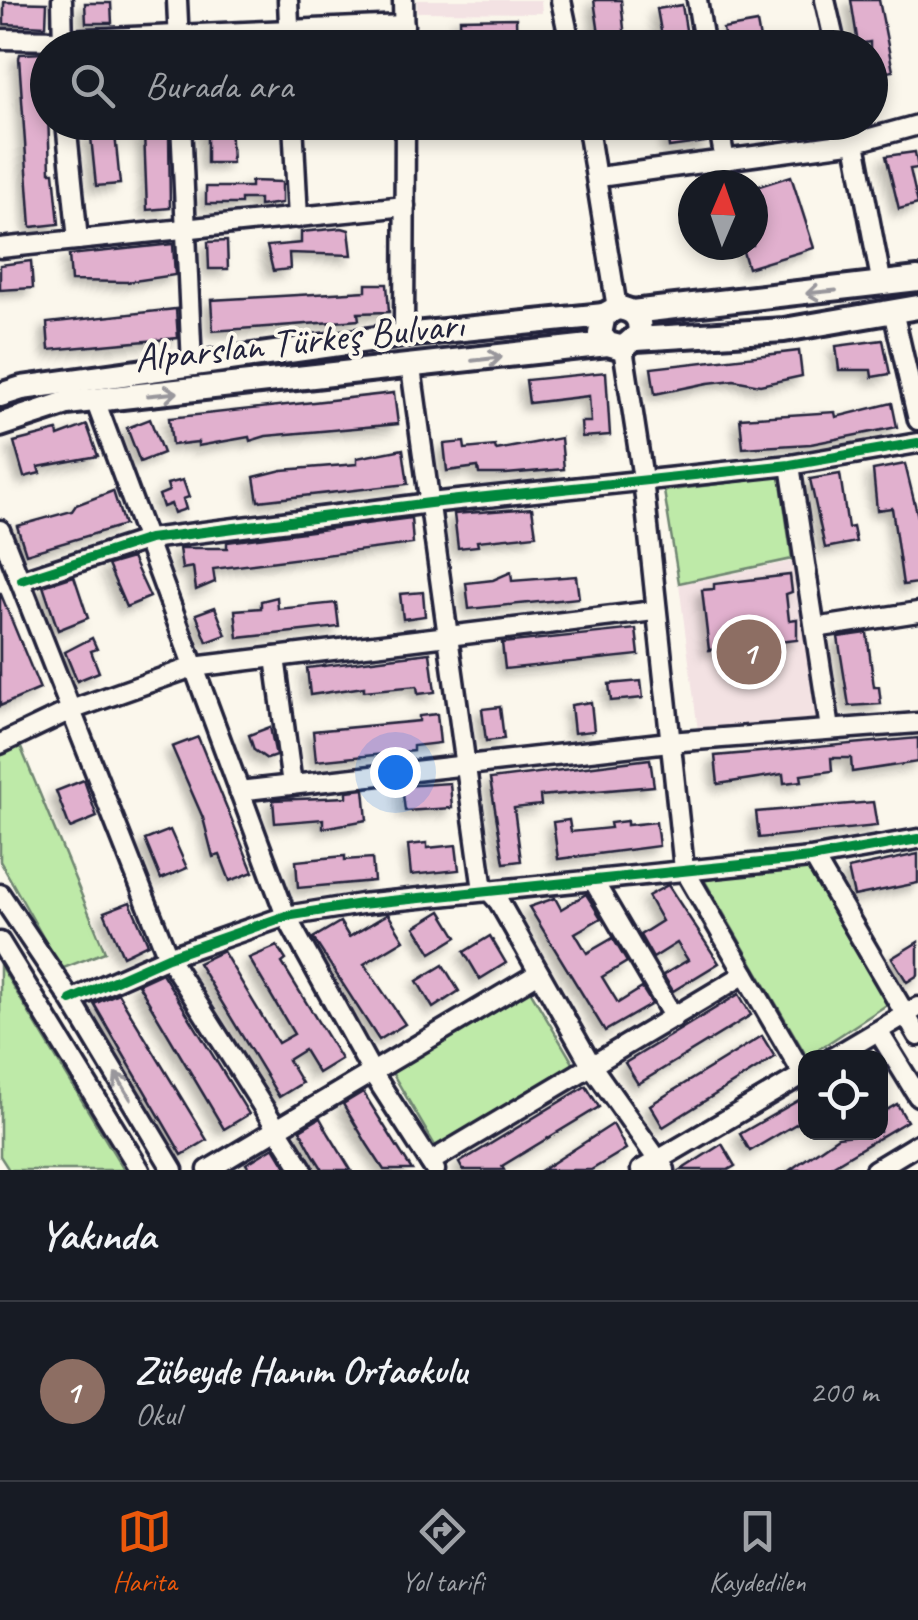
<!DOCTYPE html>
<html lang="tr">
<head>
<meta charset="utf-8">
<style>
	:root { --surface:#171b24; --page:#242831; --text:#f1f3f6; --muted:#9ea1a6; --line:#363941; --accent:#ea580c }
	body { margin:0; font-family:Caveat,sans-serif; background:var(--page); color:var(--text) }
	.controls { position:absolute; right:30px; bottom:30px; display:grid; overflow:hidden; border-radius:20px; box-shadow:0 5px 15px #0003 }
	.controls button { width:90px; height:90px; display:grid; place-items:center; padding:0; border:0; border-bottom:2px solid var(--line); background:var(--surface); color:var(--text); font:50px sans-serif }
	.compass { position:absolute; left:678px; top:170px; width:90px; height:90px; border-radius:50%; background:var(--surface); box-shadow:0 5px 15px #0003; rotate:2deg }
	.you { position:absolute; left:395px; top:772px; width:35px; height:35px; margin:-25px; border:8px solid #fff; border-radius:50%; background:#1a73e8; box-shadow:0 0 0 15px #1a73e833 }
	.badge { display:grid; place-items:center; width:65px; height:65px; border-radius:50%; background:var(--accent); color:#fff; font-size:32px; font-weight:700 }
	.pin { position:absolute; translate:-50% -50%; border:5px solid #fff; box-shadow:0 2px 10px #0006 }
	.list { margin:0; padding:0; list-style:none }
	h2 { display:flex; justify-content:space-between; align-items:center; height:130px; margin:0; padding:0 40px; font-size:42px }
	h2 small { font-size:32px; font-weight:400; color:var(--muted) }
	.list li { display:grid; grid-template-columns:65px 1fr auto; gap:30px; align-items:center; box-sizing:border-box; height:180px; padding:0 40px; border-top:2px solid var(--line) }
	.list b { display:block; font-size:38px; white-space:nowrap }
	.list p { margin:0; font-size:32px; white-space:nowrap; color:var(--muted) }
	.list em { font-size:32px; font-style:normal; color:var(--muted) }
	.icon { flex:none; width:55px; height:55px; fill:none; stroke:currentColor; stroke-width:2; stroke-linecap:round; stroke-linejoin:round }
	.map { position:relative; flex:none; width:918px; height:1170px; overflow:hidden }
	.search { position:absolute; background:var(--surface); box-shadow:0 5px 15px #0003; left:30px; right:30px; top:30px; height:110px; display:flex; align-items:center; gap:25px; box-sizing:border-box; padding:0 35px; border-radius:55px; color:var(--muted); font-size:38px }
	.sheet { height:310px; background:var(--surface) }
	nav { display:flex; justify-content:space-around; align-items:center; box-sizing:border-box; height:140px; border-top:2px solid var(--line); background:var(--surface); font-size:28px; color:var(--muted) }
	nav a { display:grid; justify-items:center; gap:5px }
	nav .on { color:var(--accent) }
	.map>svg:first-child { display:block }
</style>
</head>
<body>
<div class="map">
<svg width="918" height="1170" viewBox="0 0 918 1170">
	<defs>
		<filter id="shadow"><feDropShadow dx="-6" dy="6" stdDeviation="5" flood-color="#0004"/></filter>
	</defs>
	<rect width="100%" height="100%" fill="#fbf7ec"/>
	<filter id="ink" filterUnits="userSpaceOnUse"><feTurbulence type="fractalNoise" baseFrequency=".01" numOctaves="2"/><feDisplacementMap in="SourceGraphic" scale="20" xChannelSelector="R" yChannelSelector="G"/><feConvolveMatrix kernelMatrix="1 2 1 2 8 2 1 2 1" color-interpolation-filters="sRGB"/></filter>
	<g filter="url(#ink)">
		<g fill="#f3e2e3">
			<polygon points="417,0 541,0 542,13 417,12"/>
			<polygon points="793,561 823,719 698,731 679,584"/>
		</g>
		<g fill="#beeaa8" stroke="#708672" stroke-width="2.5">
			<polygon points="780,476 792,559 679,583 664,491"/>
			<polygon points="19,743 105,952 61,969 0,861 0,752"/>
			<polygon points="810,867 888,1004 807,1057 703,878"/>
			<polygon points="0,965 124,1170 9,1170 0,1156"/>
			<polygon points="529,989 576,1068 437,1149 391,1071"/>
		</g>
		<g fill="#e1b0ce" stroke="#22223b" stroke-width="2.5" filter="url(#shadow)">
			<polygon points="594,0 621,0 626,48 601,48"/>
			<polygon points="851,0 879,0 893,71 870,75 870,42 858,44"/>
			<polygon points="4,2 47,3 46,26 4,24"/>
			<polygon points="85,3 111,3 112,23 86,23"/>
			<polygon points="682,5 689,48 664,48 657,9"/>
			<polygon points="516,18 517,48 461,48 460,19"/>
			<polygon points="757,23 760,39 726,45 723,29"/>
			<polygon points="46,53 50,172 54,172 59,224 31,227 19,58 20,54"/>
			<polygon points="207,122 230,122 232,163 207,163"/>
			<polygon points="704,126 706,142 669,147 667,131"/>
			<polygon points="144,132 169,132 170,208 147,210"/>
			<polygon points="115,134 120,184 96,186 91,137"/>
			<polygon points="915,152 918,168 910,169 918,204 899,209 886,156"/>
			<polygon points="791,176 814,248 748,268 741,245 753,245 753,188"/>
			<polygon points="251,181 282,182 282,203 259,206 259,199 241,199 241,204 206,204 206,187 251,187"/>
			<polygon points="342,228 349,230 352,255 289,253 290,269 273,271 267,246 301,243 301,232"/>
			<polygon points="227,241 228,269 209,269 208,242"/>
			<polygon points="173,244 175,275 127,282 71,281 69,255"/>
			<polygon points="31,261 33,288 0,290 0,265"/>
			<polygon points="366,284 387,284 389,312 358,313 359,320 213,331 211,300 366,291"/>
			<polygon points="176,309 178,338 49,350 47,323"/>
			<polygon points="883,340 890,374 872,377 871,370 839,370 836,346"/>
			<polygon points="799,351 802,376 760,385 734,380 708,383 655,394 651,368"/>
			<polygon points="606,372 610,435 582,437 581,422 591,422 589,396 529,403 526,380"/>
			<polygon points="394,393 398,424 266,436 250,441 249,437 198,446 198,442 172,445 169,418"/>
			<polygon points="892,403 897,427 811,444 743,448 740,418 835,412 836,417"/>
			<polygon points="150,419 163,453 140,462 127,428"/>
			<polygon points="87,425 98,456 38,467 40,473 24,477 14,442 57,431 58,436"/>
			<polygon points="561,438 564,469 506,474 479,474 478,467 447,471 444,444 464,442 465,449 495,446 496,450"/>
			<polygon points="403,449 408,484 258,501 254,477 282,470 357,464 357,458"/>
			<polygon points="905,464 918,517 918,583 903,585 892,508 877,510 873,470"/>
			<polygon points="840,474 848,528 853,527 856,542 825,548 810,479"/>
			<polygon points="183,480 189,497 183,499 186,509 174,513 171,504 163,507 159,495 169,491 167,484"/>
			<polygon points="113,491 124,525 26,554 17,526 72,511 76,505"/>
			<polygon points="532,508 536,535 477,541 478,546 458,548 454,514"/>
			<polygon points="411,518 413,544 213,569 215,582 196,590 193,567 182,569 179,548 227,548 227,542"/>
			<polygon points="132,558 150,597 126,607 108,565"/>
			<polygon points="511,572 512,581 576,576 579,598 469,609 466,583 493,580"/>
			<polygon points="790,575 792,592 786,594 789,620 797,619 797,640 709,650 702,590 714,589 714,584"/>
			<polygon points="74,576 88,618 58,630 43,586"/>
			<polygon points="0,592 40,689 0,706"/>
			<polygon points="423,592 425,616 403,619 400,594"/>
			<polygon points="277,597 278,609 336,603 339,627 238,638 235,610 261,608 261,601"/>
			<polygon points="215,607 226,635 207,642 196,614"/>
			<polygon points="636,629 639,655 505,669 502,643"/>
			<polygon points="867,633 874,687 879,687 881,704 849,706 838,637"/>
			<polygon points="92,638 97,649 91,651 99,672 77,681 65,652"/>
			<polygon points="430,653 435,692 418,694 417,686 364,691 364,687 310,695 307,668"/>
			<polygon points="641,681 643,698 611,701 609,684"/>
			<polygon points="591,702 594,731 574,733 571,705"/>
			<polygon points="500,707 504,739 486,741 482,709"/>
			<polygon points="437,714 440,743 413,746 413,751 316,761 313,731 419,721 419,716"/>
			<polygon points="270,727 276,756 267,759 254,750 249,735"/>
			<polygon points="198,737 253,872 230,881 220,855 213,857 203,818 172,747"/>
			<polygon points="918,738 918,762 852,772 851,758 831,758 832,771 801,775 802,781 784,783 783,774 718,784 715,756"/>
			<polygon points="650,759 654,786 540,796 541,805 514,808 521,861 504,863 490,779"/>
			<polygon points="84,780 97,817 70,828 56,791"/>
			<polygon points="450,783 452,808 405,811 402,786"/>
			<polygon points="364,789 367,820 323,828 323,819 275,823 273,800 347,797 347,791"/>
			<polygon points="873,802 877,826 759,838 756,812"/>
			<polygon points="569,820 571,832 611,828 610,823 627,821 627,825 656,822 659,846 558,859 553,822"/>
			<polygon points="170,830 187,868 161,879 145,840"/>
			<polygon points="427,843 427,848 456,845 459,870 411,875 408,845"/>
			<polygon points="918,854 918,883 854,896 848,869"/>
			<polygon points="345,856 345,860 372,858 374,881 298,888 296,861"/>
			<polygon points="668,885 719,963 673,991 663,975 688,960 677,943 653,958 640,935 662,921 648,896"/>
			<polygon points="586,894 601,918 575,933 587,953 613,938 627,962 602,977 618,1003 642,988 652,1004 605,1031 529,907 555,898 561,909"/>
			<polygon points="130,902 148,944 123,956 104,912"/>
			<polygon points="441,911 457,937 431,953 415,927"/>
			<polygon points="388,914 404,940 364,964 405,1024 379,1040 313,938 340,922 349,937"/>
			<polygon points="490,936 506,963 480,979 464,952"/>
			<polygon points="918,942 918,975 907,982 892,958"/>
			<polygon points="277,946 286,960 282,963 341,1059 318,1073 304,1050 288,1060 302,1083 279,1097 198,963 223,951 278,1043 294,1034 249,958"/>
			<polygon points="443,965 459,991 433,1008 417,981"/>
			<polygon points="162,973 249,1114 224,1129 138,984"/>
			<polygon points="118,993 207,1140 182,1155 94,1004"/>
			<polygon points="739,994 751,1015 638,1084 625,1063"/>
			<polygon points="762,1036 775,1057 663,1127 650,1105"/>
			<polygon points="586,1086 599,1107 502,1166 504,1170 463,1170 459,1163"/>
			<polygon points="363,1092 393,1140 412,1170 384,1170 367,1144 343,1104"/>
			<polygon points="806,1096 806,1118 750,1151 740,1134"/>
			<polygon points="897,1104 907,1121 825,1170 790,1170 838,1137 880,1132 880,1114"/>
			<polygon points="320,1118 329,1134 351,1170 323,1170 313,1154 300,1130"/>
			<polygon points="613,1124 626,1149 591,1170 542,1170"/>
			<polygon points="722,1144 735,1166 728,1170 681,1170"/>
			<polygon points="274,1147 288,1170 250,1170 246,1164"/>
		</g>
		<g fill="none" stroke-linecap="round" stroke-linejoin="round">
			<g stroke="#22223b" stroke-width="25">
				<g id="minor">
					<polyline points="62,0 63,48"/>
					<polyline points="177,0 179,44"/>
					<polyline points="288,0 290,48"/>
					<polyline points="403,0 404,48"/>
					<polyline points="561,0 571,48"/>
					<polyline points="697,0 705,48"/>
					<polyline points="825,0 836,48"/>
					<polyline points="0,39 63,40 404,25"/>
					<polyline points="66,122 78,240"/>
					<polyline points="181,122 192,365"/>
					<polyline points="293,122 298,218"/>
					<polyline points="587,122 617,308"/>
					<polyline points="718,122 725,161"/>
					<polyline points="851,122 882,285"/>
					<polyline points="599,177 856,142 918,125"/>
					<polyline points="0,248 405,206"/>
					<polyline points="893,311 918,420"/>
					<polyline points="404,335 405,122"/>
					<polyline points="623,348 643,479 684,869 803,1074"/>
					<polyline points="411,368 482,883 499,902 593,1068 665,1170"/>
					<polyline points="95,400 286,916 372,1072 435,1170"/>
					<polyline points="790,465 830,729"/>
					<polyline points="0,530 168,957 303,1170"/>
					<polyline points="22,580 149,539 430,503 790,465 918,443"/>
					<polyline points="815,628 918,612"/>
					<polyline points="275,657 292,785"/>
					<polyline points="0,744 71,710 193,667 654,611"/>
					<polyline points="239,791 669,742 918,723"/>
					<polyline points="814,858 918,1036"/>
					<polyline points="593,880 674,1018"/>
					<polyline points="0,894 71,1000 173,1170"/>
					<polyline points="0,942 140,1170"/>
					<polyline points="71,1000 168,957 286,916 361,904 810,858 918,839"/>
					<polyline points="878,1031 918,1096"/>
					<polyline points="832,1058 918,1007"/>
					<polyline points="430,1162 745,974"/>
					<polyline points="208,1170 539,973"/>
					<polyline points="641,1170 806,1073"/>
					<polyline points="875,1170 918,1144"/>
				</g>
			</g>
			<g stroke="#22223b" stroke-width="30">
				<g id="major">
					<polyline points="632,312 918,279"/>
					<polyline points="636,339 784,330 918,307"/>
					<polyline points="0,395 22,388 404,335 604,315"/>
					<path d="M0,425l67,-22 541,-59 15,4 16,-14c3,-16 -6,-25 -22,-26l-13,7 -4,19 8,10"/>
				</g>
			</g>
			<use href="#minor" stroke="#fbf7ec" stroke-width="18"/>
			<use href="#major" stroke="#fbf7ec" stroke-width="22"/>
			<g stroke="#fbf7ec" stroke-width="16">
				<g id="cycleway">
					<polyline points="22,580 149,539 430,503 790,465 918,443"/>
					<polyline points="71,1000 168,957 286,916 361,904 810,858 918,839"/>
				</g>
			</g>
			<use href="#cycleway" stroke="#00873e" stroke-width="10"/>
		</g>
		<defs><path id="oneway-shaft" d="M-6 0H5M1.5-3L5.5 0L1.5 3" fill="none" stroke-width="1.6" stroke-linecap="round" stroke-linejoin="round" transform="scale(2.5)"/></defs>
		<g stroke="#99979c">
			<use href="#oneway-shaft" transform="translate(821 292) rotate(174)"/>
			<use href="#oneway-shaft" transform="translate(487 359) rotate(-7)"/>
			<use href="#oneway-shaft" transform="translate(163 394) rotate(-6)"/>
			<use href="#oneway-shaft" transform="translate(123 1086) rotate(-121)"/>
		</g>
	</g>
	<g text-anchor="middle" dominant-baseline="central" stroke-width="8" stroke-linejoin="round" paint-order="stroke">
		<g font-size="40" fill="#22223b" stroke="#fbf7ec">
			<text transform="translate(299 341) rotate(-6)">Alparslan Türkeş Bulvarı</text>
		</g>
	</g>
</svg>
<div class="controls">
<button><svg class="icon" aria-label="locate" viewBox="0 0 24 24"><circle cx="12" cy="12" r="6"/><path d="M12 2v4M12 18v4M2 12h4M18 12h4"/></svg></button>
</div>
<svg class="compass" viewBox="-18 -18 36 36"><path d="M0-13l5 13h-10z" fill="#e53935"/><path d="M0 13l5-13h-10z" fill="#9ea1a6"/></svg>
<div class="you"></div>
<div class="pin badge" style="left:749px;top:652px;background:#8d6e63">1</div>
<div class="search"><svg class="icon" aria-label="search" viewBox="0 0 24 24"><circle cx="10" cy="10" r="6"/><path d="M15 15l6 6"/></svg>Burada ara</div>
</div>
<section class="sheet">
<h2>Yakında<small></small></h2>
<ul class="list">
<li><span class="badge" style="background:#8d6e63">1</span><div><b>Zübeyde Hanım Ortaokulu</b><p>Okul</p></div><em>200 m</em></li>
</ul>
</section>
<nav>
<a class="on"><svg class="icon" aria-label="map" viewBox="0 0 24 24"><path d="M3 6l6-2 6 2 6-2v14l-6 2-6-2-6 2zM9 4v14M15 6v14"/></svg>Harita</a>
<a><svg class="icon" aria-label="directions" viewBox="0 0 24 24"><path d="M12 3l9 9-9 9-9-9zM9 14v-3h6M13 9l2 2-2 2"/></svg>Yol tarifi</a>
<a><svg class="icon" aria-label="saved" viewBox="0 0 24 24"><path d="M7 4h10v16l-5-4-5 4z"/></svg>Kaydedilen</a>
</nav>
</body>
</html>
